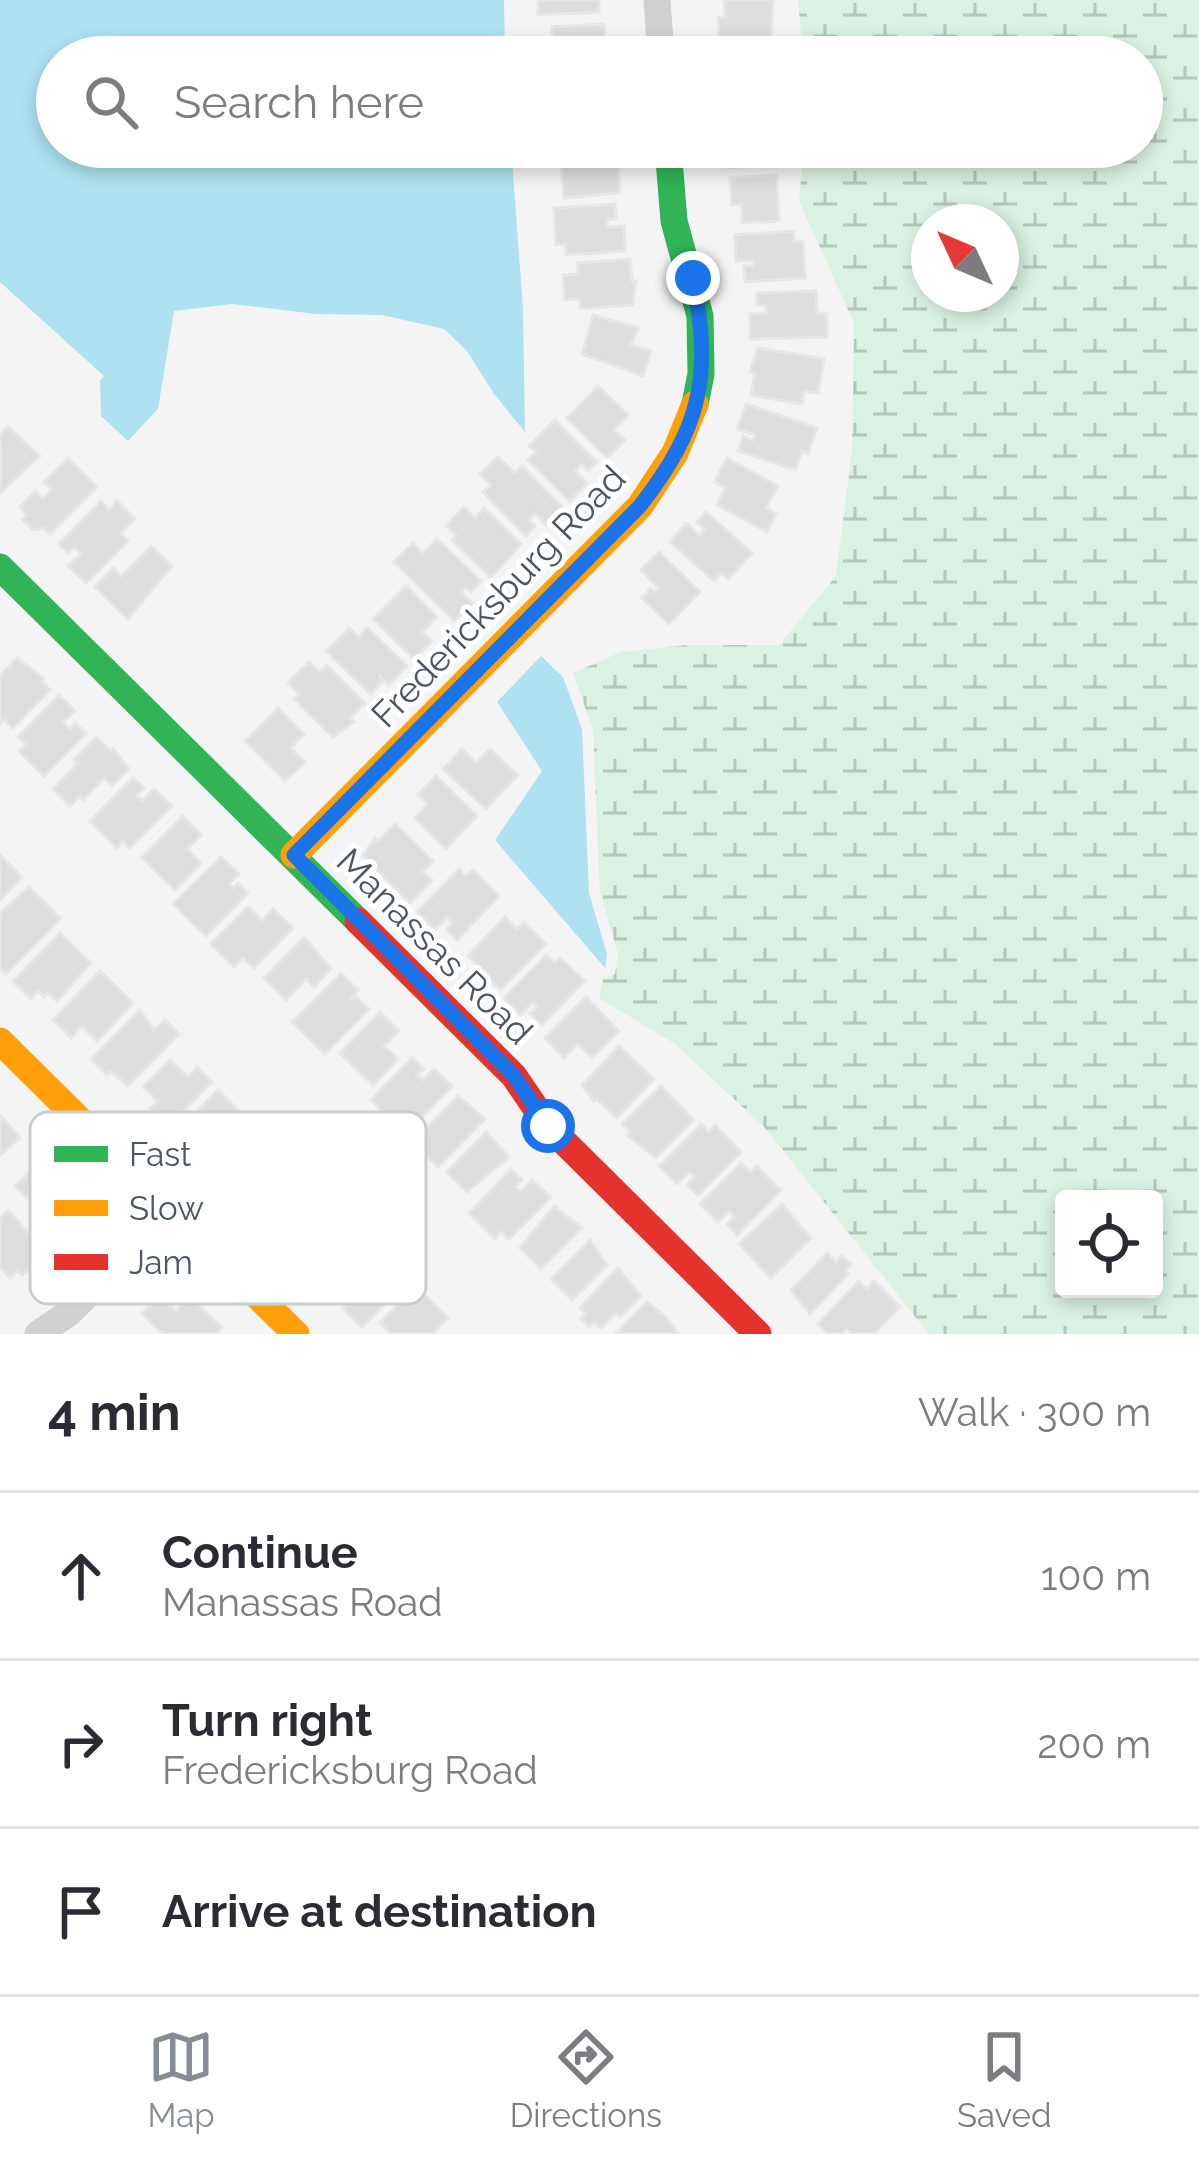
<!DOCTYPE html>
<html lang="en">
<head>
<meta charset="utf-8">
<style>
	:root { --surface:#fff; --page:#f7f7f7; --text:#2b2b33; --muted:#7c7c81; --line:#e1e1e2; --accent:#868d94 }
	body { margin:0; font-family:Raleway,sans-serif; background:var(--page); color:var(--text) }
	.controls { position:absolute; right:36px; bottom:36px; display:grid; overflow:hidden; border-radius:12px; box-shadow:0 6px 18px #0003 }
	.controls button { width:108px; height:108px; display:grid; place-items:center; padding:0; border:0; border-bottom:3px solid var(--line); background:var(--surface); color:var(--text); font:60px sans-serif }
	.compass { position:absolute; left:911px; top:204px; width:108px; height:108px; border-radius:50%; background:var(--surface); box-shadow:0 6px 18px #0003; rotate:314deg }
	.stop { position:absolute; width:36px; height:36px; margin:-27px; border:9px solid #1a73e8; border-radius:50%; background:#fff }
	.stop.end { background:#1a73e8; border-color:#fff; box-shadow:0 3px 12px #0008 }
	.list { margin:0; padding:0; list-style:none }
	h2 { display:flex; justify-content:space-between; align-items:center; height:156px; margin:0; padding:0 48px; font-size:51px }
	h2 small { font-size:39px; font-weight:400; color:var(--muted) }
	.list li { display:grid; grid-template-columns:78px 1fr auto; gap:36px; align-items:center; box-sizing:border-box; height:168px; padding:0 48px; border-top:3px solid var(--line) }
	.list b { display:block; font-size:45px; white-space:nowrap }
	.list p { margin:0; font-size:39px; white-space:nowrap; color:var(--muted) }
	.list em { font-size:39px; font-style:normal; color:var(--muted) }
	.icon { flex:none; width:66px; height:66px; fill:none; stroke:currentColor; stroke-width:2; stroke-linecap:round; stroke-linejoin:round }
	.map { position:relative; flex:none; width:1199px; height:1334px; overflow:hidden }
	.search { position:absolute; background:var(--surface); box-shadow:0 6px 18px #0003; left:36px; right:36px; top:36px; height:132px; display:flex; align-items:center; gap:30px; box-sizing:border-box; padding:0 42px; border-radius:66px; color:var(--muted); font-size:45px }
	.sheet { height:660px; background:var(--surface) }
	nav { display:flex; justify-content:space-around; align-items:center; box-sizing:border-box; height:168px; border-top:3px solid var(--line); background:var(--surface); font-size:33px; color:var(--muted) }
	nav a { display:grid; justify-items:center; gap:6px }
	nav .on { color:var(--accent) }
	.map>svg:first-child { display:block }
</style>
</head>
<body>
<div class="map">
<svg width="1199" height="1334" viewBox="0 0 1199 1334">
	<defs>
		<pattern id="wetland-marsh" width="20" height="14" patternUnits="userSpaceOnUse" patternTransform="scale(3)"><rect width="20" height="14" fill="#d9f2e3"/><path d="M1 5h8M5 5V1M11 12h8M15 12V8" fill="none" stroke="#b2c7bb"/></pattern>
	</defs>
	<rect width="100%" height="100%" fill="#f4f4f4"/>
	<path fill="url(#wetland-marsh)" fill-rule="evenodd" d="M798,0h401v1334h-270l-164,-206 -90,-84 -76,-46 4,-19 12,-5 3,-20 -18,-62 -7,-162 -20,-57 48,-21 65,-7h93l57,-69 16,-125 2,-128 -55,-122 5,-54h338v-90h-339zM1001,222v72h-72v-72zM1154,1199v90h-90v-90z"/>
	<g fill="#aee2f0">
		<polygon points="0,0 504,0 505,57 57,57 57,147 511,147 523,308 525,432 494,394 467,351 444,329 382,315 316,314 232,304 174,311 158,409 128,441 101,416 100,381 104,376 0,282"/>
		<polygon points="541,656 563,677 582,729 589,893 607,954 605,968 495,840 542,771 497,702"/>
	</g>
	<g fill="#ddddde" stroke="#e5e6e7" stroke-width="3">
		<polygon points="538,0 599,0 599,12 538,15"/>
		<polygon points="724,0 773,0 771,41 719,44 718,17 725,17"/>
		<polygon points="604,24 606,57 540,57 539,40 552,39 552,27"/>
		<polygon points="726,147 773,147 775,164 728,168"/>
		<polygon points="604,150 605,167 618,166 620,193 564,198 560,153"/>
		<polygon points="777,175 779,221 742,223 742,204 732,205 730,178"/>
		<polygon points="615,204 616,219 607,219 607,227 624,226 625,251 566,255 566,244 556,245 554,208"/>
		<polygon points="794,231 794,241 803,241 805,278 745,282 744,266 753,266 753,260 736,261 735,235"/>
		<polygon points="630,259 632,281 636,281 633,305 580,309 580,299 565,300 563,275 578,274 577,263"/>
		<polygon points="816,291 817,313 827,313 827,337 750,339 750,314 766,313 766,306 756,304 757,293"/>
		<polygon points="593,315 638,328 631,345 651,351 643,376 582,354"/>
		<polygon points="758,348 824,359 818,393 804,391 802,404 751,395 755,373 750,372"/>
		<polygon points="598,386 628,415 614,430 625,440 607,458 567,418"/>
		<polygon points="746,404 817,428 808,453 802,451 795,470 738,451 743,436 753,440 755,435 737,429"/>
		<polygon points="555,420 597,462 588,470 582,464 575,471 587,483 570,501 528,460 536,452 529,446"/>
		<polygon points="8,426 40,456 1,492 0,435"/>
		<polygon points="498,457 515,473 522,466 563,508 546,525 535,513 529,519 535,526 526,536 483,492 491,485 480,474"/>
		<polygon points="68,458 97,487 50,534 44,528 33,530 23,520 27,515 20,507 35,491 43,499 52,490 44,482"/>
		<polygon points="727,458 778,486 766,508 776,514 767,532 717,505 726,488 714,482"/>
		<polygon points="101,501 109,510 117,501 135,519 121,533 128,541 86,583 68,566 81,553 74,547 68,553 59,544"/>
		<polygon points="464,507 475,518 484,508 521,544 491,578 452,540 456,535 446,526"/>
		<polygon points="706,512 752,553 728,579 722,573 714,581 670,542 686,523 699,535 705,529 697,522"/>
		<polygon points="437,539 481,581 471,592 466,587 461,592 472,603 454,621 394,562 413,543 423,553"/>
		<polygon points="151,546 172,566 128,619 95,587 113,568 121,576"/>
		<polygon points="659,552 700,592 669,624 642,598 651,588 655,592 658,588 641,570"/>
		<polygon points="406,586 437,617 423,632 432,641 414,659 373,619"/>
		<polygon points="349,628 359,637 367,628 407,666 389,685 379,675 382,682 371,694 326,651"/>
		<polygon points="17,658 44,679 42,682 50,690 13,728 4,720 0,724 0,676"/>
		<polygon points="309,662 320,672 327,665 365,703 350,718 354,722 333,737 294,699 299,694 288,683"/>
		<polygon points="59,695 75,711 63,722 70,729 75,723 86,733 44,776 19,751 25,744 18,737"/>
		<polygon points="278,708 304,734 291,748 305,762 285,781 245,741"/>
		<polygon points="96,737 111,751 113,749 129,769 112,786 104,778 83,800 80,796 70,806 53,789 78,763 74,759"/>
		<polygon points="462,749 476,763 490,749 518,775 486,809 443,769"/>
		<polygon points="436,776 477,816 446,849 415,818 428,804 418,795"/>
		<polygon points="133,778 144,788 137,795 142,801 154,789 172,806 130,848 123,841 117,848 90,821"/>
		<polygon points="183,816 201,835 187,849 201,863 175,890 142,858"/>
		<polygon points="395,824 433,861 423,872 432,880 410,903 363,856 375,838 378,841"/>
		<polygon points="0,855 22,877 0,900"/>
		<polygon points="221,857 239,874 229,884 233,888 238,883 248,893 206,936 173,904"/>
		<polygon points="459,869 466,876 473,870 499,896 457,940 447,930 453,923 447,917 435,930 417,912"/>
		<polygon points="29,887 61,918 6,974 0,969 0,913"/>
		<polygon points="248,907 262,920 273,909 293,928 254,968 243,958 234,967 211,944"/>
		<polygon points="505,917 517,929 524,922 546,944 501,989 481,975 484,971 468,956"/>
		<polygon points="60,933 91,963 57,1001 48,993 44,997 38,991 31,999 13,981"/>
		<polygon points="304,937 331,969 314,987 306,979 286,1000 264,978"/>
		<polygon points="546,955 555,963 560,958 585,981 542,1025 530,1014 537,1006 533,1002 521,1015 504,998"/>
		<polygon points="100,971 133,1003 97,1041 82,1026 71,1038 53,1020"/>
		<polygon points="341,973 358,990 349,1000 356,997 369,1009 325,1054 292,1022"/>
		<polygon points="586,997 619,1031 592,1058 578,1044 564,1058 545,1038"/>
		<polygon points="140,1010 154,1030 165,1020 179,1034 128,1086 110,1071 107,1075 91,1059"/>
		<polygon points="380,1012 399,1031 384,1046 398,1059 373,1085 340,1053"/>
		<polygon points="619,1046 654,1079 617,1118 596,1099 594,1101 582,1085"/>
		<polygon points="412,1058 424,1069 417,1075 423,1080 434,1069 452,1086 405,1134 371,1100"/>
		<polygon points="170,1060 188,1077 197,1067 212,1082 164,1131 146,1113 158,1101 143,1087"/>
		<polygon points="661,1086 694,1120 656,1158 627,1135 630,1132 622,1124"/>
		<polygon points="218,1090 251,1123 220,1154 202,1142 191,1154 172,1136"/>
		<polygon points="458,1096 485,1119 438,1167 413,1143"/>
		<polygon points="0,1115 20,1138 0,1155"/>
		<polygon points="701,1124 709,1132 715,1125 741,1152 698,1195 687,1185 695,1177 689,1172 677,1184 659,1166"/>
		<polygon points="486,1132 509,1157 467,1192 447,1172"/>
		<polygon points="44,1157 53,1167 57,1163 93,1200 78,1215 89,1226 72,1243 15,1186"/>
		<polygon points="741,1163 750,1172 757,1166 781,1190 737,1235 727,1224 734,1217 729,1211 718,1222 700,1204"/>
		<polygon points="511,1169 522,1180 515,1187 520,1192 532,1180 551,1197 509,1239 501,1232 495,1239 469,1213"/>
		<polygon points="782,1204 811,1238 771,1278 739,1244"/>
		<polygon points="554,1206 582,1228 541,1269 520,1248"/>
		<polygon points="8,1210 54,1261 36,1276 29,1269 22,1275 18,1270 10,1278 0,1267 0,1218"/>
		<polygon points="590,1240 607,1265 572,1300 551,1279"/>
		<polygon points="376,1246 385,1256 395,1246 419,1269 362,1327 343,1308 360,1292 345,1278"/>
		<polygon points="827,1253 836,1262 842,1256 851,1264 845,1271 848,1274 810,1314 791,1290"/>
		<polygon points="618,1268 641,1296 620,1317 615,1313 601,1328 594,1322 589,1327 581,1319 586,1314 580,1308"/>
		<polygon points="859,1281 867,1289 874,1281 900,1307 874,1334 851,1334 847,1329 842,1334 828,1334 818,1324"/>
		<polygon points="416,1286 448,1318 432,1334 391,1334 380,1323"/>
		<polygon points="159,1295 176,1311 190,1297 222,1327 216,1334 163,1334 142,1314"/>
		<polygon points="647,1302 665,1316 679,1334 615,1334"/>
	</g>
	<g fill="none" stroke-linecap="round" stroke-linejoin="round">
		<g stroke="#ced0d2" stroke-width="27">
			<polyline points="657,0 661,57"/>
			<polyline points="38,1334 69,1313 171,1211"/>
		</g>
		<g stroke="#30b455" stroke-width="27">
			<polyline points="668,147 674,221 700,316 701,374 695,404"/>
			<polyline points="0,567 358,921"/>
		</g>
		<g stroke="#ff9f0a" stroke-width="27">
			<polyline points="294,855 640,506 675,453 695,404"/>
			<polyline points="0,1041 296,1334"/>
		</g>
		<polyline stroke="#e5322d" stroke-width="27" points="358,921 514,1076 548,1126 758,1334"/>
	</g>
	<g fill="none" stroke-linecap="round" stroke-linejoin="round">
		<path stroke="#1a73e8" stroke-width="15" d="M548,1126l-34,-50 -220,-221 346,-349c62,-80 72,-130 53,-228"/>
	</g>
	<g text-anchor="middle" dominant-baseline="central" stroke-width="10" stroke-linejoin="round" paint-order="stroke">
		<g font-size="36" fill="#4a5661" stroke="#fff">
			<text transform="translate(498 596) rotate(-46)">Fredericksburg Road</text>
			<text transform="translate(435 946) rotate(45)">Manassas Road</text>
		</g>
	</g>
	<rect x="30" y="1112" width="396" height="192" rx="18" fill="#fff" stroke="#c9ccd0" stroke-width="3"/>
	<rect x="54" y="1146" width="54" height="16" fill="#30b455"/>
	<rect x="54" y="1200" width="54" height="16" fill="#ff9f0a"/>
	<rect x="54" y="1254" width="54" height="16" fill="#e5322d"/>
	<g font-size="33" fill="#4a5661">
		<text x="129" y="1166">Fast</text>
		<text x="129" y="1220">Slow</text>
		<text x="129" y="1274">Jam</text>
	</g>
</svg>
<div class="controls">
<button><svg class="icon" aria-label="locate" viewBox="0 0 24 24"><circle cx="12" cy="12" r="6"/><path d="M12 2v4M12 18v4M2 12h4M18 12h4"/></svg></button>
</div>
<svg class="compass" viewBox="-18 -18 36 36"><path d="M0-13l5 13h-10z" fill="#e53935"/><path d="M0 13l5-13h-10z" fill="#7c7c81"/></svg>
<div class="stop" style="left:548px;top:1126px"></div>
<div class="stop end" style="left:693px;top:278px"></div>
<div class="search"><svg class="icon" aria-label="search" viewBox="0 0 24 24"><circle cx="10" cy="10" r="6"/><path d="M15 15l6 6"/></svg>Search here</div>
</div>
<section class="sheet">
<h2>4 min<small>Walk · 300 m</small></h2>
<ul class="list">
<li><svg class="icon" aria-label="ahead" viewBox="0 0 24 24"><path d="M12 20V5M6 11l6-6 6 6"/></svg><div><b>Continue</b><p>Manassas Road</p></div><em>100 m</em></li>
<li><svg class="icon" aria-label="right" viewBox="0 0 24 24"><path d="M7 20v-9h11M14 6l5 5-5 5"/></svg><div><b>Turn right</b><p>Fredericksburg Road</p></div><em>200 m</em></li>
<li><svg class="icon" aria-label="arrive" viewBox="0 0 24 24"><path d="M6 21V4h12l-3 4 3 4H6"/></svg><div><b>Arrive at destination</b></div></li>
</ul>
</section>
<nav>
<a class="on"><svg class="icon" aria-label="map" viewBox="0 0 24 24"><path d="M3 6l6-2 6 2 6-2v14l-6 2-6-2-6 2zM9 4v14M15 6v14"/></svg>Map</a>
<a><svg class="icon" aria-label="directions" viewBox="0 0 24 24"><path d="M12 3l9 9-9 9-9-9zM9 14v-3h6M13 9l2 2-2 2"/></svg>Directions</a>
<a><svg class="icon" aria-label="saved" viewBox="0 0 24 24"><path d="M7 4h10v16l-5-4-5 4z"/></svg>Saved</a>
</nav>
</body>
</html>
